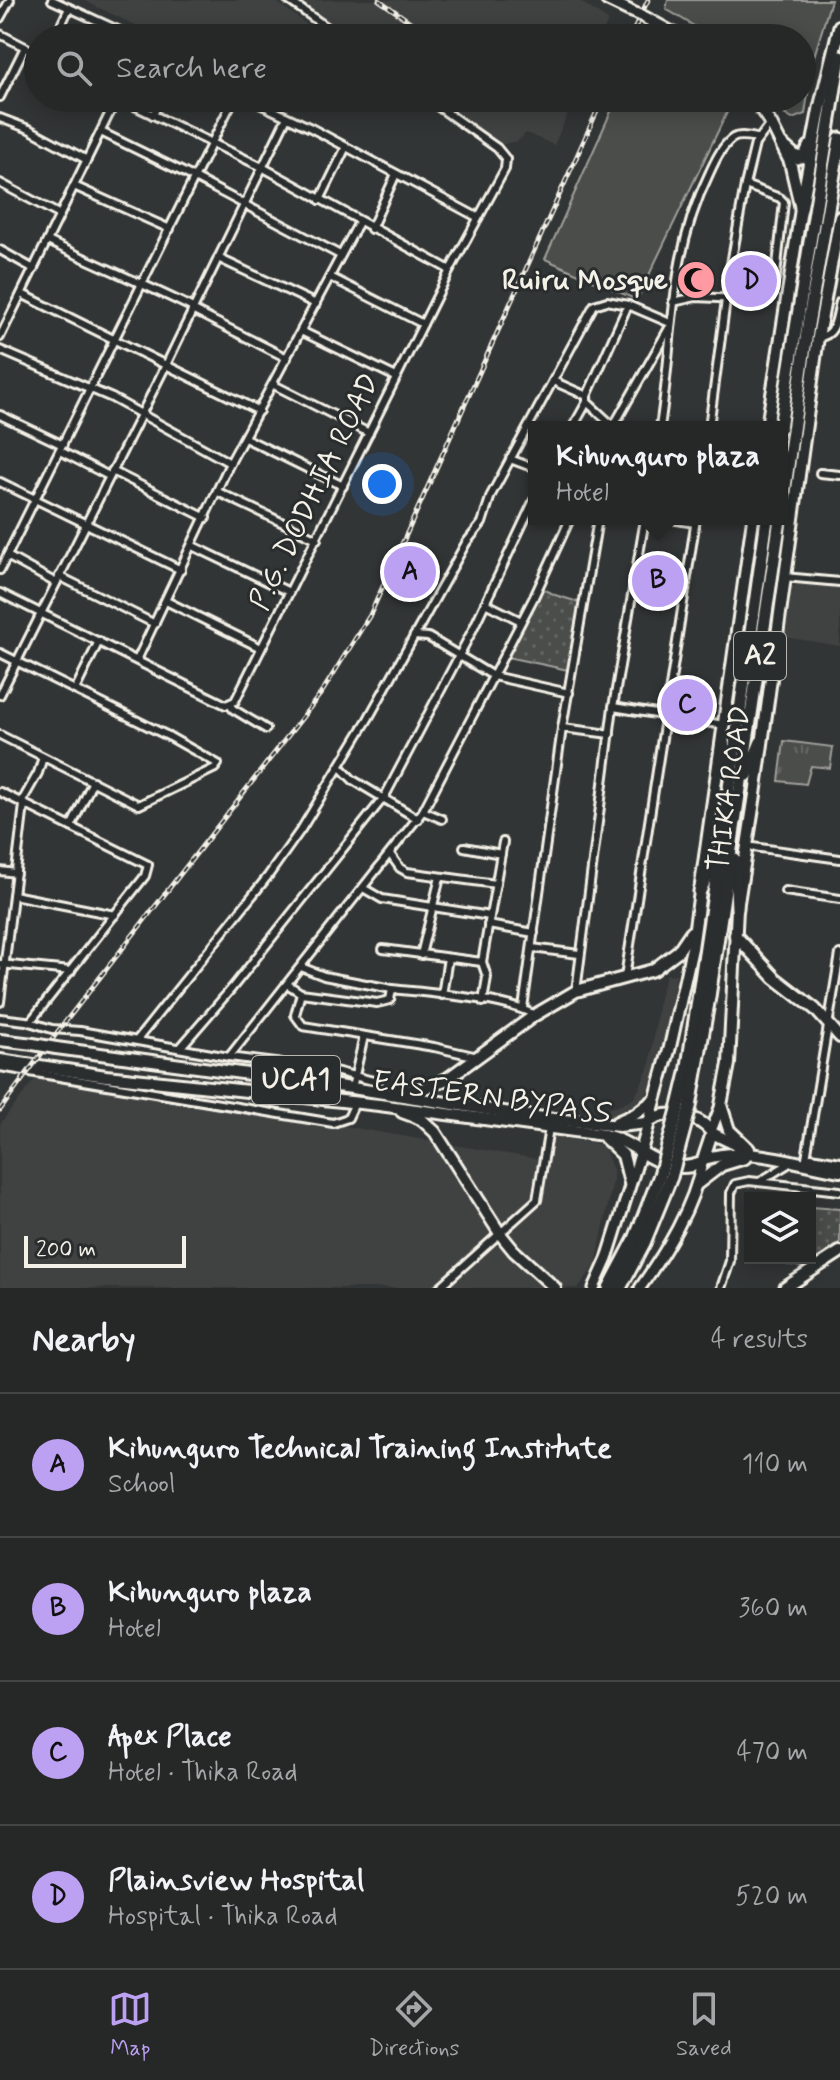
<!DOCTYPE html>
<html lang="en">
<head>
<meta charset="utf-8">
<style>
	:root { --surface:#262828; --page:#2e3030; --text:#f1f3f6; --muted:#a4a6a8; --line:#424445; --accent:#bca0f2 }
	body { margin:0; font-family:Mynerve,sans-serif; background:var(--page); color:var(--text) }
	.controls { position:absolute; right:24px; bottom:24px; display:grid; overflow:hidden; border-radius:0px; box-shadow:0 4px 20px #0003 }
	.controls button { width:72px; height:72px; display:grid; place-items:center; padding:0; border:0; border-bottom:2px solid var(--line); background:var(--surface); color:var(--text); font:40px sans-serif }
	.scale { position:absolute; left:24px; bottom:20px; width:162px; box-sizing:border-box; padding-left:8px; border:4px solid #f4f1e8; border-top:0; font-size:22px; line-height:28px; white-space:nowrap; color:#f4f1e8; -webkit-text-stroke:6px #2a2d2e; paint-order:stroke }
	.you { position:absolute; left:382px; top:484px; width:28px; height:28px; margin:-20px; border:6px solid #fff; border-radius:50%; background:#1a73e8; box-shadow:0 0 0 12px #1a73e833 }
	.badge { display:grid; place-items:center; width:52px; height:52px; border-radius:50%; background:var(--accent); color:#111; font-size:26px; font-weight:700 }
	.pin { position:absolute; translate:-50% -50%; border:4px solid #fff; box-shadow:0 2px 8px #0006 }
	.popup { position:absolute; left:528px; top:421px; width:260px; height:104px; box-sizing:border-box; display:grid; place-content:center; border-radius:0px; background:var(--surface); filter:drop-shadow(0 2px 6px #0005); font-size:26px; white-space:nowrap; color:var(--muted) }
	.popup b { font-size:30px; color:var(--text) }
	.popup::after { content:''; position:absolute; left:50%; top:100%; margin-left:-16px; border:16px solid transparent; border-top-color:var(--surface) }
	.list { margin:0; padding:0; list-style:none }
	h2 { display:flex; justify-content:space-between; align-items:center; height:104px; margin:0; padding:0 32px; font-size:34px }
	h2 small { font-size:26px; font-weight:400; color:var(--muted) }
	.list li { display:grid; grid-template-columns:52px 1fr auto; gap:24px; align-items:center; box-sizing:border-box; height:144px; padding:0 32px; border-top:2px solid var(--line) }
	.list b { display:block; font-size:30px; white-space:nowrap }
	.list p { margin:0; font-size:26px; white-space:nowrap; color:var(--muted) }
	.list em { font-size:26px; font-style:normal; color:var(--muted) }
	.icon { flex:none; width:44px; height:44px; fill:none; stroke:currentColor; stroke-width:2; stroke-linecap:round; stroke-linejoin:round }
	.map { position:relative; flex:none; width:840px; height:1288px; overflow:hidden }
	.search { position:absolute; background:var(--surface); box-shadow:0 4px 20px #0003; left:24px; right:24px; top:24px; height:88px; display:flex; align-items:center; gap:20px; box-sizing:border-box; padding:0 28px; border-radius:44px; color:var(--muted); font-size:30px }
	.sheet { height:680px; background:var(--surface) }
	nav { display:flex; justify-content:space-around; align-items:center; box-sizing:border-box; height:112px; border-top:2px solid var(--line); background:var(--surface); font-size:22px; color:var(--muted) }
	nav a { display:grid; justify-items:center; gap:4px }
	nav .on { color:var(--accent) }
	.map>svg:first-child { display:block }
</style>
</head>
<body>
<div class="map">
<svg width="840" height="1288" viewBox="0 0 840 1288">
	<defs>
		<pattern id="grass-tufts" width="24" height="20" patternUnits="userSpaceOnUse" patternTransform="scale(2)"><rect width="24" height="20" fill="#4b4d4c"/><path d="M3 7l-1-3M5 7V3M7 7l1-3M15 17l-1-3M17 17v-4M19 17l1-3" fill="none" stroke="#666766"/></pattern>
		<pattern id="park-dots" width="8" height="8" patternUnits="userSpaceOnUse" patternTransform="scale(2)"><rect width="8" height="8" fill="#4b4d4c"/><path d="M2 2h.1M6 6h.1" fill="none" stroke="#666766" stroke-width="1.8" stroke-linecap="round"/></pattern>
	</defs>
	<rect width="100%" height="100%" fill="#323535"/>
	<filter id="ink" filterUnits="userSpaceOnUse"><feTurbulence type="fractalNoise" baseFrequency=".0125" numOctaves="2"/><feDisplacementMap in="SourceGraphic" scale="16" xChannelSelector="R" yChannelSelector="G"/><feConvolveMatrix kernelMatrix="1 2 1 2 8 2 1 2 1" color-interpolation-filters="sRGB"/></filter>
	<g filter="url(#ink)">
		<g fill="#404242">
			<polygon points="83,0 274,0 325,38 161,38"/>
			<polygon points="299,0 578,0 608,20 601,38 351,38"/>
			<polygon points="433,98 575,98 554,145 526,133 518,141 498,145"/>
			<polygon points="737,264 767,266 765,297 734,295"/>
			<polygon points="807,583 840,588 840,646 785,637 792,586"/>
			<polygon points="676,974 666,1034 653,1082 645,1097 639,1104 622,1116 598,1123 586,1119 587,1117 603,1115 602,1109 617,1106 633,1099 640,1087 650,1064 659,998 666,975"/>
			<polygon points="39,1074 537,1159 548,1160 553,1136 603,1145 613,1170 613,1180 596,1265 578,1288 0,1288 0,1124"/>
		</g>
		<polygon fill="url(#grass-tufts)" stroke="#a09f9a" stroke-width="2" points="784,741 833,747 830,768 811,766 806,784 779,781"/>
		<g fill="url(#park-dots)" stroke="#a09f9a" stroke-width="2">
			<polygon points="542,588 555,595 585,604 573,671 507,657"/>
			<polygon points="810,1207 840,1209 840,1242 808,1268 767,1261 768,1258 810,1258"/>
		</g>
		<g fill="#4b4d4c" stroke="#a09f9a" stroke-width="2">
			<polygon points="668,0 831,0 813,60 805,114 792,119 781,112 772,98 802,98 802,38 714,38 666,9"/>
			<polygon points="617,98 728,98 732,102 637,300 545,259"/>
		</g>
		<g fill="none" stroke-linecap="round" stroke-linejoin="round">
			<g stroke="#f4f1e8" stroke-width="12">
				<g id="street">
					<polyline points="52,0 135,38"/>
					<polyline points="288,0 342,38"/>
					<polyline points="0,18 10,0"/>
					<polyline points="0,34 25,47"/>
					<polyline points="55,38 69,8"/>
					<polyline points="0,97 25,47 38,56"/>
					<polyline points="118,98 262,167 450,270"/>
					<polyline points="247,98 311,128 477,217"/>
					<polyline points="153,115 161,98"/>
					<polyline points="0,118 29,129 87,160"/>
					<polyline points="101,132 185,173 340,255"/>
					<polyline points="0,183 60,215"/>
					<polyline points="74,186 170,229"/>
					<polyline points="320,200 346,147"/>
					<polyline points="371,229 396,174"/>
					<path d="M48,241c48,24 97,43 145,67"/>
					<polyline points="0,250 34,269"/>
					<polyline points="218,258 316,304"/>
					<polyline points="330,277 423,324"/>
					<polyline points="22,294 259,411"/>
					<polyline points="673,302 696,297 760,300 770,297 776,275 784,202 780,198 745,185"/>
					<polyline points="628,305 670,323"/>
					<polyline points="192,310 287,358"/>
					<polyline points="301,331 396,377"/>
					<polyline points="0,337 117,98"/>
					<path d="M818,337c19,-1 18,-21 22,-35"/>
					<polyline points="0,350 112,398 230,463"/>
					<polyline points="553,381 587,396"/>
					<polyline points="274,385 369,433"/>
					<polyline points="587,402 613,426"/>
					<polyline points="0,415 63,445"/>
					<polyline points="613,427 669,328"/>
					<path d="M660,427c14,-88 8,-170 49,-253 5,-11 13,-29 24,-36 7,-4 17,-1 24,0"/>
					<polyline points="709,427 730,270 745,185 755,144 770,124"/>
					<polyline points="245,438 343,486"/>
					<polyline points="60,451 109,476"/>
					<polyline points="510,459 534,468"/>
					<polyline points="112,471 206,518"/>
					<polyline points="820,473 840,475"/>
					<polyline points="0,482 181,570"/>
					<polyline points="218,492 317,539"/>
					<polyline points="671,519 695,523"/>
					<polyline points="193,546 289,592"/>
					<polyline points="7,556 56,583"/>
					<polyline points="0,570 234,98"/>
					<polyline points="59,576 155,624"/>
					<polyline points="784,577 840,582"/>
					<polyline points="0,593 226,705 235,701 450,270 505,169 506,159 497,148 426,98"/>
					<polyline points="166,601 261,648"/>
					<polyline points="485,603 521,621"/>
					<polyline points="414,636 428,637 493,676 569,693"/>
					<polyline points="0,653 170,737 218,764 215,768 139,805 0,735"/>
					<polyline points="137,660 230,463 359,222"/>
					<polyline points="75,690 99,641"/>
					<polyline points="0,695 166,365 287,117"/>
					<polyline points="230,705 233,709 266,729"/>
					<polyline points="613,707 724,725"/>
					<polyline points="562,728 610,734"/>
					<polyline points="340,767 353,780 418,819"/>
					<polyline points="0,792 148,865 145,876 30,1022"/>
					<polyline points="21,803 38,773 43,757"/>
					<polyline points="423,811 442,819"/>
					<polyline points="71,827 93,781"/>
					<polyline points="746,846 840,859"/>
					<polyline points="464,847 501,854"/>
					<polyline points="390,854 400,868 407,872 496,884"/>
					<polyline points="0,871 16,873"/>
					<polyline points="363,888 382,899 490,916"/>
					<polyline points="785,891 840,899"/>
					<polyline points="13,895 115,915"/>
					<polyline points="488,925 534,933"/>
					<polyline points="532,948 579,954"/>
					<polyline points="383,949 482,962 503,842"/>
					<polyline points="421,955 440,877"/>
					<polyline points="482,962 487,977 483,1002"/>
					<polyline points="0,964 71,971"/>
					<polyline points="301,967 324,976 392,989"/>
					<polyline points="625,977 696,519"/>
					<path d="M287,984l14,9 76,10 13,-3 2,-11c38,4 112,9 143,26"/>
					<polyline points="576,991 613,707 645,519"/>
					<polyline points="301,993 295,1015 303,1026 434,1047 478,1057"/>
					<polyline points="442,995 448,958"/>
					<polyline points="0,1002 24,805"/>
					<polyline points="523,1008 562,728 598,519"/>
					<polyline points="0,1018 26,1021 52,1029 80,1031 229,1057 331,1070 377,1082 381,1091"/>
					<polyline points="137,1040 268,876 302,828 368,719 466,543 482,523 491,495 594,305 607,301 628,305 587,396 587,402 573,427"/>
					<polyline points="180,1048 232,988 385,796 472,631 534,500"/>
					<polyline points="229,1057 423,811 534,597 570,519"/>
					<polyline points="0,1067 333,1123 348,1118 355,1103"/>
					<polyline points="352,1088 364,1036"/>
					<polyline points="806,1158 840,954"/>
					<polyline points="759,1182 790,1163"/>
					<polyline points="439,1288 537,1200 549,1128"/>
					<polyline points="721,1288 730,1261 731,1193 735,1184 749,1181 840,1191"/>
				</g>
			</g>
			<g stroke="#f4f1e8" stroke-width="15">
				<g id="secondary">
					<polyline points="711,1131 721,1105"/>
					<polyline points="594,1288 607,1259 641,1151"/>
					<path d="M640,1288c26,-37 53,-80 62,-125"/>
				</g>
			</g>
			<g stroke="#f4f1e8" stroke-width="16">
				<g id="primary">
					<polyline points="607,0 630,11"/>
					<polyline points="644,17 682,38"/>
					<polyline points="753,98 771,124 790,162 801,209 767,427"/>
					<polyline points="735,935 775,978 815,1009 840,1037"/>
					<polyline points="0,1040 33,1044"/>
					<polyline points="56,1048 352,1088 536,1117 619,1126 647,1123"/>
					<path d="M0,1060l106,16 273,29 225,30c37,8 56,44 98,28l10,-30c-12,-18 -46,-25 -64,-11"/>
					<polyline points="396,1090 422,1089 447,1079 535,1015 576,991 653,970 678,951 691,932"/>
					<polyline points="402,1112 421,1119 435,1132 501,1235 514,1251 555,1288"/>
					<polyline points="617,1122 635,1114 654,1100"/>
					<polyline points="712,1133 743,1148"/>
					<polyline points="605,1138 623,1155 630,1183"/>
					<polyline points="749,1149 729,1130 721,1105 729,1064 737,909 755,795 818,337 840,217"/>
					<polyline points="641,1151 670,1047 692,948 753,519"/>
					<path d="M704,1159c43,-14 93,5 136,12"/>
					<polyline points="811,1159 840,1164"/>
					<polyline points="697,1184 722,1165 745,1158"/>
					<polyline points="785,1288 840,1252"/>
				</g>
			</g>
			<g stroke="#f4f1e8" stroke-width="17">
				<g id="highway">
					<polyline points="782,145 797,158 805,156 809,147"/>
					<polyline points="801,209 820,108 840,26"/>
					<polyline points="780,427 840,57"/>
					<polyline points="782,508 808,325 840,139"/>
					<polyline points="723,738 725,770"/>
					<polyline points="747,775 761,742"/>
					<polyline points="735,860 737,909"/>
					<polyline points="700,891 715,859"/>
					<polyline points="679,1106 687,1073 715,887 767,519"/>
					<polyline points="690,1107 709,997 780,519"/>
					<polyline points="609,1288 635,1239 660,1175"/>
					<polyline points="620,1288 644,1243 671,1177"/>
				</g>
			</g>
			<use href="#street" stroke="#2a2d2e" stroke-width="6"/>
			<use href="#secondary" stroke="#2a2d2e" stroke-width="9"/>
			<use href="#primary" stroke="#2a2d2e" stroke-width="10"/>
			<use href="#highway" stroke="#2a2d2e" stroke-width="11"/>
			<g stroke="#f4f1e8" stroke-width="5">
				<g id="rail">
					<polyline points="379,0 433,38"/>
					<polyline points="630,38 648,0"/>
					<polyline points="0,1110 59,1030 322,692 370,615 603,98"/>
				</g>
			</g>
			<use href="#rail" stroke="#2a2d2e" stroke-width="2" stroke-dasharray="6" stroke-linecap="butt"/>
			<g stroke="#f4f1e8" stroke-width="15" stroke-linecap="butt">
				<polyline id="secondary-bridge" points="630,11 644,17"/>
			</g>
			<g stroke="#f4f1e8" stroke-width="16" stroke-linecap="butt">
				<polyline id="primary-bridge" points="33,1044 56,1048"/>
			</g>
			<g stroke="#f4f1e8" stroke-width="17" stroke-linecap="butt">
				<g id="highway-bridge">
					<polyline points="660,1175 679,1106"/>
					<polyline points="671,1177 690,1107"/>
				</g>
			</g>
			<use href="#secondary-bridge" stroke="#2a2d2e" stroke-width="9"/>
			<use href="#primary-bridge" stroke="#2a2d2e" stroke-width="10"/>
			<use href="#highway-bridge" stroke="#2a2d2e" stroke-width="11"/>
		</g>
	</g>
	<defs>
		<g id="mosque-disc" transform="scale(2)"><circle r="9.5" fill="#ff9aa2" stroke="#2a2d2e"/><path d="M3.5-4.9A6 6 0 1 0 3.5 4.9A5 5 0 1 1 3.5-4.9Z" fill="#111"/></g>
	</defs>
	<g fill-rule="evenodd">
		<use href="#mosque-disc" x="696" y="280"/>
	</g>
	<g text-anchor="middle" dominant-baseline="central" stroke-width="6" stroke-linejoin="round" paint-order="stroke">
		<g fill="#2a2d2e" stroke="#b7b6b0" stroke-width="2">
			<rect x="734" y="632" width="52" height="48" rx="6"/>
			<rect x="252" y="1056" width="88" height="48" rx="6"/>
		</g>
		<g font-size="28" font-weight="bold" fill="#f4f1e8">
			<text x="760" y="656">A2</text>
			<text x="296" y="1080">UCA1</text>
		</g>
		<g font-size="30" font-weight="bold" fill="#f4f1e8" stroke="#2a2d2e" text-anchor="end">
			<text x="668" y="280">Ruiru Mosque</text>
		</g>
		<g font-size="30" fill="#f4f1e8" stroke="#2a2d2e">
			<text transform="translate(315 492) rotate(-64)">P.G. DODHIA ROAD</text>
			<text transform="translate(730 789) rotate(-82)">THIKA ROAD</text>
			<text transform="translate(492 1098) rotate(8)">EASTERN BYPASS</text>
		</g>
	</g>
</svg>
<div class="controls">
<button><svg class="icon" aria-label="layers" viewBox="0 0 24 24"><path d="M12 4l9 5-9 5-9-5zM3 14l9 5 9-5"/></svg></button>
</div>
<div class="scale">200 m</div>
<div class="you"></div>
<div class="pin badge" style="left:410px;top:572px">A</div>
<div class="pin badge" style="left:658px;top:581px">B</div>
<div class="popup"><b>Kihunguro plaza</b>Hotel</div>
<div class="pin badge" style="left:687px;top:705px">C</div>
<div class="pin badge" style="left:751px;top:281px">D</div>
<div class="search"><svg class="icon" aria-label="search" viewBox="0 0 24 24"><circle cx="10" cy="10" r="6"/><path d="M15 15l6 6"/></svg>Search here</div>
</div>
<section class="sheet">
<h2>Nearby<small>4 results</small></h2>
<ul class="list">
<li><span class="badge">A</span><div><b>Kihunguro Technical Training Institute</b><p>School</p></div><em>110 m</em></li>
<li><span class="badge">B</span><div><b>Kihunguro plaza</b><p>Hotel</p></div><em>360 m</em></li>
<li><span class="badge">C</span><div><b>Apex Place</b><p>Hotel · Thika Road</p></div><em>470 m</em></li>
<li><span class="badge">D</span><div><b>Plainsview Hospital</b><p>Hospital · Thika Road</p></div><em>520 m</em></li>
</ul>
</section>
<nav>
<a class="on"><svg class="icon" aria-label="map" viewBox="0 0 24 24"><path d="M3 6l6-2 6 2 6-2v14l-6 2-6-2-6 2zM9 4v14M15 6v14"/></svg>Map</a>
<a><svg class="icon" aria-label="directions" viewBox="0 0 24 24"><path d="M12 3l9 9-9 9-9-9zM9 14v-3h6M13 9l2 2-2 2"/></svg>Directions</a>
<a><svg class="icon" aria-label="saved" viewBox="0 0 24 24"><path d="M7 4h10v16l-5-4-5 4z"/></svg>Saved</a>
</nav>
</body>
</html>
